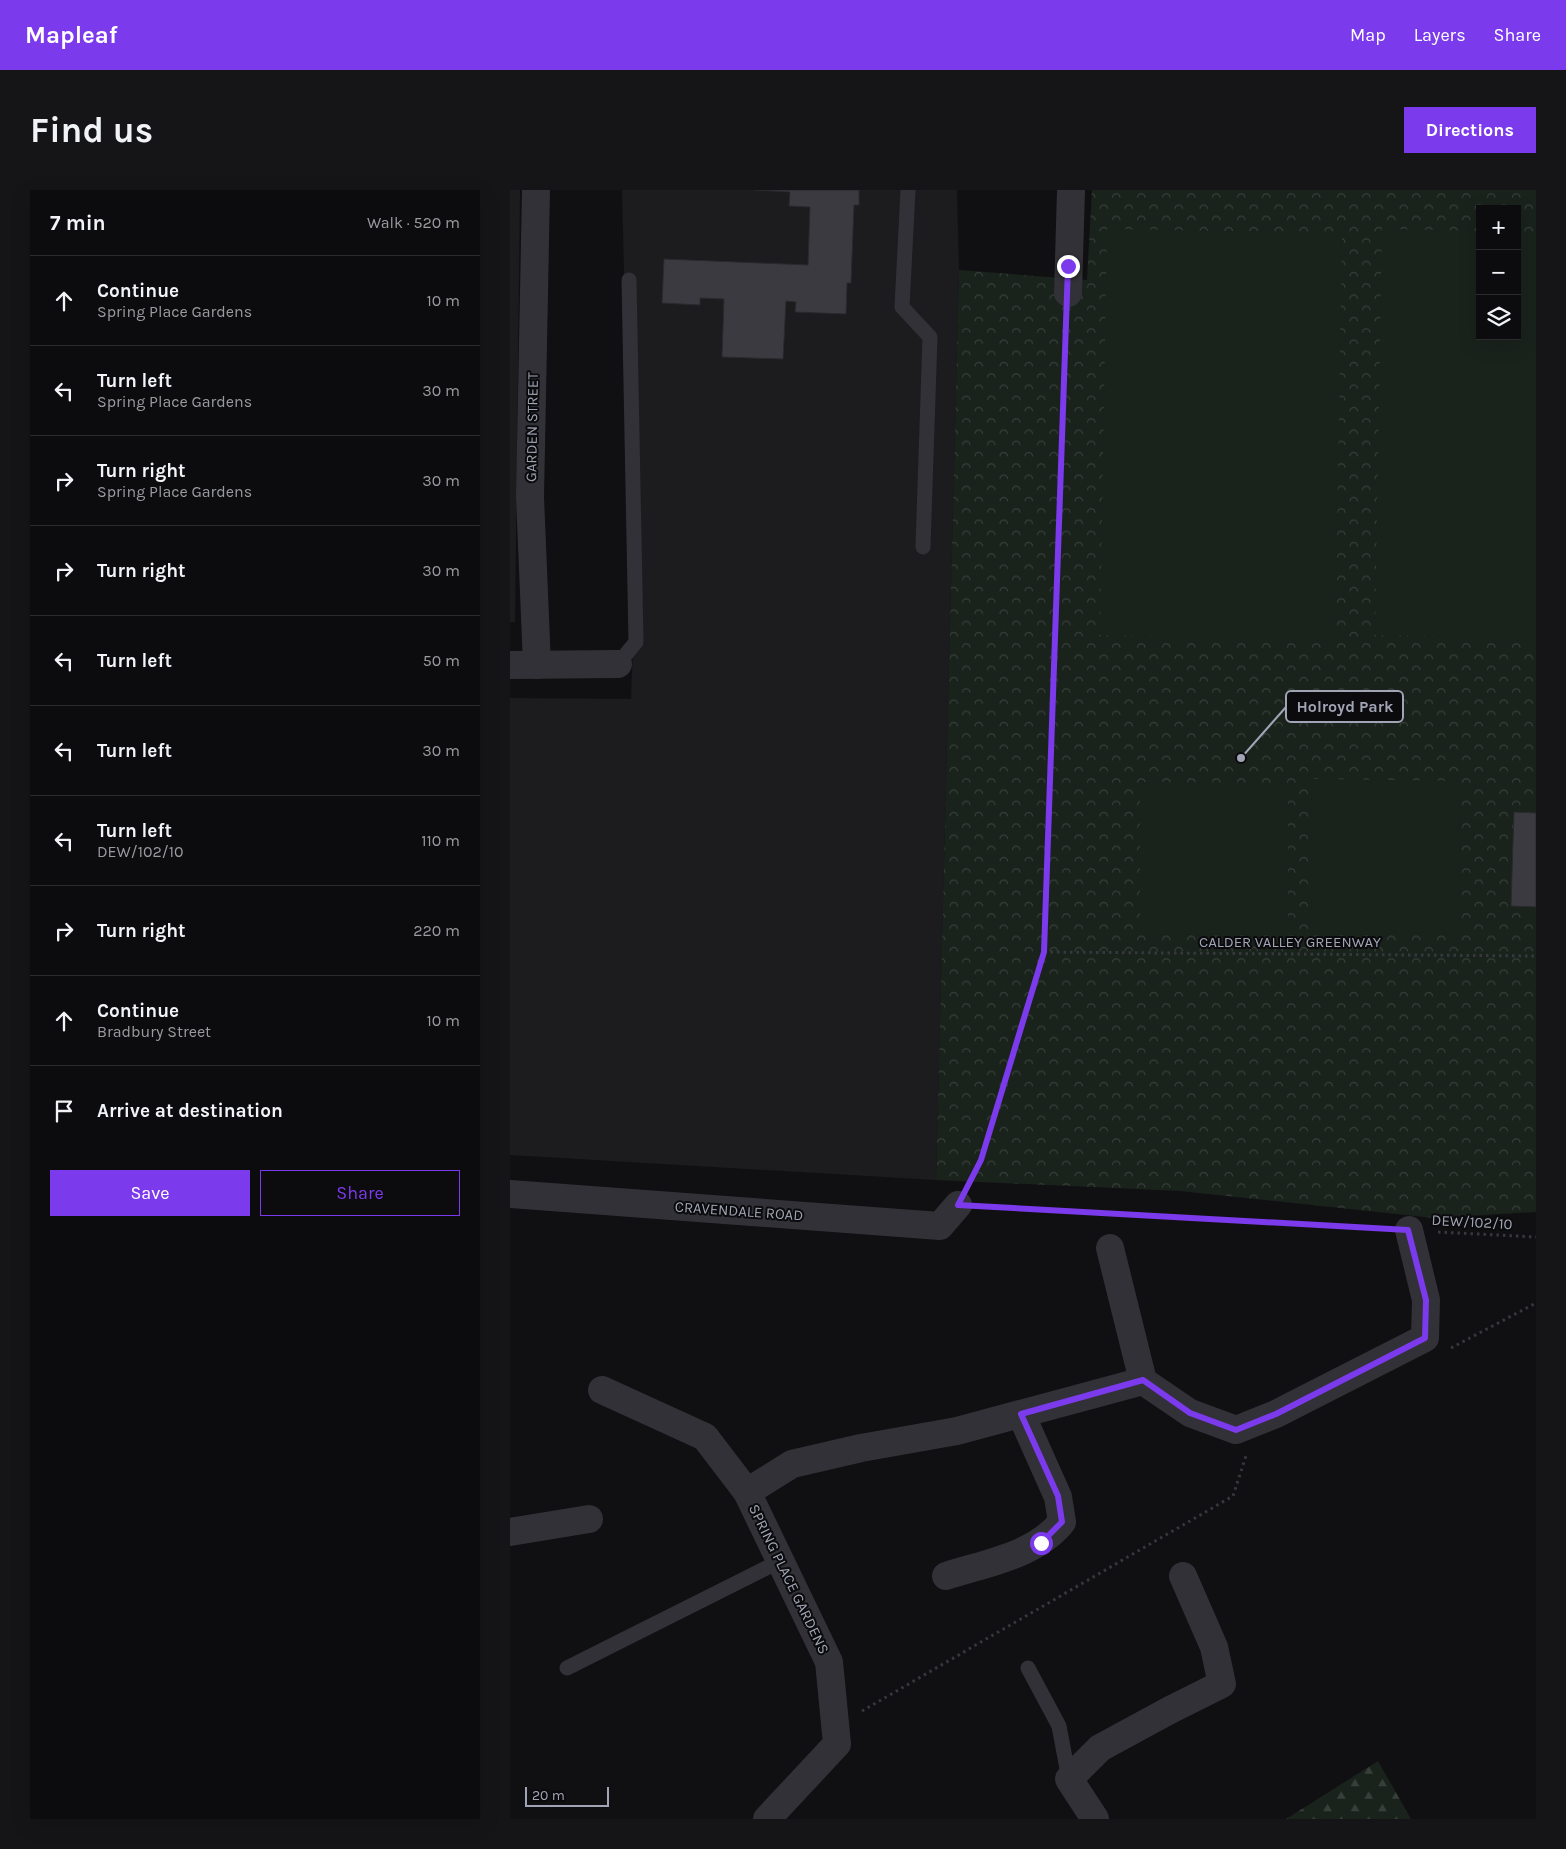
<!DOCTYPE html>
<html lang="en">
<head>
<meta charset="utf-8">
<style>
	:root { --surface:#0c0c0e; --page:#151517; --text:#f1f3f6; --muted:#9a9b9e; --line:#2c2c2e; --accent:#7c3aed }
	body { margin:0; font-family:Karla,sans-serif; background:var(--page); color:var(--text) }
	.controls { position:absolute; right:15px; top:15px; display:grid; overflow:hidden; border-radius:0px; box-shadow:0 5px 20px #0002 }
	.controls button { width:45px; height:45px; display:grid; place-items:center; padding:0; border:0; border-bottom:1px solid var(--line); background:var(--surface); color:var(--text); font:25px sans-serif }
	.scale { position:absolute; left:15px; bottom:12px; width:84px; box-sizing:border-box; padding-left:5px; border:2px solid #a0a4b4; border-top:0; font-size:14px; line-height:18px; white-space:nowrap; color:#a0a4b4; -webkit-text-stroke:4px #0b0b0d; paint-order:stroke }
	.stop { position:absolute; width:15px; height:15px; margin:-11px; border:4px solid #7c3aed; border-radius:50%; background:#fff }
	.stop.end { background:#7c3aed; border-color:#fff; box-shadow:0 1px 5px #0008 }
	.list { margin:0; padding:0; list-style:none }
	h2 { display:flex; justify-content:space-between; align-items:center; height:65px; margin:0; padding:0 20px; font-size:21px }
	h2 small { font-size:16px; font-weight:400; color:var(--muted) }
	.list li { display:grid; grid-template-columns:32px 1fr auto; gap:15px; align-items:center; box-sizing:border-box; height:90px; padding:0 20px; border-top:1px solid var(--line) }
	.list b { display:block; font-size:19px; white-space:nowrap }
	.list p { margin:0; font-size:16px; white-space:nowrap; color:var(--muted) }
	.list em { font-size:16px; font-style:normal; color:var(--muted) }
	.actions { display:flex; gap:10px; padding:15px 20px }
	.actions a { flex:1; padding:11px 0; border:1px solid var(--accent); border-radius:0px; text-align:center; font-size:18px; color:var(--accent) }
	.actions .main { background:var(--accent); color:#fff }
	.icon { flex:none; width:28px; height:28px; fill:none; stroke:currentColor; stroke-width:2; stroke-linecap:round; stroke-linejoin:round }
	.map { position:relative; flex:none; width:1026px; height:1629px; overflow:hidden; border-radius:0px }
	header { display:flex; align-items:center; gap:30px; box-sizing:border-box; height:70px; padding:0 25px; background:var(--accent); color:#fff }
	header strong { font-size:24px }
	nav { display:flex; gap:28px; margin-inline-start:auto; font-size:18px }
	.intro { display:flex; align-items:center; justify-content:space-between; box-sizing:border-box; height:120px; padding:0 30px }
	h1 { margin:0; font-size:35px }
	.button { padding:12px 22px; border-radius:0px; background:var(--accent); color:#fff; font-size:18px; font-weight:700 }
	main { display:flex; gap:30px; padding:0 30px }
	aside { flex:1; background:var(--surface); border-radius:0px; box-shadow:0 5px 20px #0002 }
	.map>svg:first-child { display:block }
</style>
</head>
<body>
<header>
<strong>Mapleaf</strong>
<nav><a>Map</a><a>Layers</a><a>Share</a></nav>
</header>
<div class="intro"><h1>Find us</h1><a class="button">Directions</a></div>
<main>
<aside>
<h2>7 min<small>Walk · 520 m</small></h2>
<ul class="list">
<li><svg class="icon" aria-label="ahead" viewBox="0 0 24 24"><path d="M12 20V5M6 11l6-6 6 6"/></svg><div><b>Continue</b><p>Spring Place Gardens</p></div><em>10 m</em></li>
<li><svg class="icon" aria-label="left" viewBox="0 0 24 24"><path d="M17 20v-9H6M10 6l-5 5 5 5"/></svg><div><b>Turn left</b><p>Spring Place Gardens</p></div><em>30 m</em></li>
<li><svg class="icon" aria-label="right" viewBox="0 0 24 24"><path d="M7 20v-9h11M14 6l5 5-5 5"/></svg><div><b>Turn right</b><p>Spring Place Gardens</p></div><em>30 m</em></li>
<li><svg class="icon" aria-label="right" viewBox="0 0 24 24"><path d="M7 20v-9h11M14 6l5 5-5 5"/></svg><div><b>Turn right</b></div><em>30 m</em></li>
<li><svg class="icon" aria-label="left" viewBox="0 0 24 24"><path d="M17 20v-9H6M10 6l-5 5 5 5"/></svg><div><b>Turn left</b></div><em>50 m</em></li>
<li><svg class="icon" aria-label="left" viewBox="0 0 24 24"><path d="M17 20v-9H6M10 6l-5 5 5 5"/></svg><div><b>Turn left</b></div><em>30 m</em></li>
<li><svg class="icon" aria-label="left" viewBox="0 0 24 24"><path d="M17 20v-9H6M10 6l-5 5 5 5"/></svg><div><b>Turn left</b><p>DEW/102/10</p></div><em>110 m</em></li>
<li><svg class="icon" aria-label="right" viewBox="0 0 24 24"><path d="M7 20v-9h11M14 6l5 5-5 5"/></svg><div><b>Turn right</b></div><em>220 m</em></li>
<li><svg class="icon" aria-label="ahead" viewBox="0 0 24 24"><path d="M12 20V5M6 11l6-6 6 6"/></svg><div><b>Continue</b><p>Bradbury Street</p></div><em>10 m</em></li>
<li><svg class="icon" aria-label="arrive" viewBox="0 0 24 24"><path d="M6 21V4h12l-3 4 3 4H6"/></svg><div><b>Arrive at destination</b></div></li>
</ul>
<div class="actions"><a class="main">Save</a><a>Share</a></div>
</aside>
<div class="map">
<svg width="1026" height="1629" viewBox="0 0 1026 1629">
	<defs>
		<pattern id="forest-firs" width="22" height="20" patternUnits="userSpaceOnUse" patternTransform="scale(1.25)"><rect width="22" height="20" fill="#1a221c"/><path d="M5 1l3.5 6h-7zM16 11l3.5 6h-7z" fill="#383f3b"/></pattern>
		<pattern id="park-crowns" width="20" height="18" patternUnits="userSpaceOnUse" patternTransform="scale(1.25)"><rect width="20" height="18" fill="#1a221c"/><path d="M2 6a3 3 0 1 1 6 0M12 15a3 3 0 1 1 6 0" fill="none" stroke="#383f3b"/></pattern>
	</defs>
	<rect width="100%" height="100%" fill="#101012"/>
	<g fill="#1c1c1f">
		<polygon points="0,0 10,0 5,432 0,432"/>
		<polygon points="112,0 447,0 449,80 426,990 0,965 0,508 121,509 123,453"/>
	</g>
	<polygon fill="url(#forest-firs)" points="868,1571 901,1629 776,1629"/>
	<path fill="url(#park-crowns)" fill-rule="evenodd" d="M582,0h444v1022l-102,6 -254,-27 -244,-11 23,-910 128,10zM970,19h37v127h-37z"/>
	<g fill="#1a221c">
		<polygon points="597,39 832,43 825,449 590,445"/>
		<polygon points="872,39 970,41 970,146 1007,146 1007,42 1026,42 1026,448 865,445"/>
		<polygon points="802,589 950,591 949,743 801,741"/>
		<polygon points="630,592 778,593 778,745 630,744"/>
	</g>
	<g fill="#3a3a40" stroke="#2a2a2e">
		<polygon points="244,0 349,0 349,15 344,15 341,93 337,93 336,124 285,122 286,112 276,111 273,169 212,167 214,109 190,108 190,115 152,113 154,69 298,75 300,17 279,16 280,2"/>
		<polygon points="1004,622 1026,623 1026,717 1001,716"/>
	</g>
	<g fill="none" stroke-linecap="round" stroke-linejoin="round">
		<g stroke="#37383e" stroke-width="3" stroke-dasharray="2.5 4" stroke-linecap="butt">
			<polyline points="534,762 1026,766"/>
			<polyline points="461,990 471,969 534,762 557,131"/>
			<polyline points="474,1016 872,1039"/>
			<polyline points="928,1042 1026,1047"/>
			<polyline points="941,1158 1026,1113"/>
			<polyline points="352,1521 723,1306 736,1266"/>
		</g>
		<g stroke="#313137" stroke-width="15">
			<polyline points="398,0 392,117 420,147 413,357"/>
			<polyline points="108,474 126,452 119,90"/>
			<polyline points="57,1478 270,1371"/>
			<polyline points="518,1478 549,1536 559,1589"/>
		</g>
		<g stroke="#313137" stroke-width="28">
			<polyline points="26,0 20,307 27,475"/>
			<polyline points="558,103 561,0"/>
			<polyline points="0,475 108,474"/>
			<polyline points="0,1004 430,1036 448,1015"/>
			<polyline points="600,1058 633,1191"/>
			<polyline points="633,1191 680,1223 726,1240 766,1224 915,1148 916,1110 899,1040"/>
			<polyline points="92,1200 195,1247 237,1302 319,1472 327,1554 257,1629"/>
			<polyline points="237,1302 282,1274 351,1258 447,1241 633,1191"/>
			<polyline points="0,1342 79,1329"/>
			<path d="M436,1386c40,-13 88,-20 116,-54l-4,-25 -37,-83"/>
			<polyline points="585,1629 559,1589 590,1558 660,1520 712,1494 704,1457 673,1386"/>
		</g>
	</g>
	<g fill="none" stroke-linecap="round" stroke-linejoin="round">
		<polyline stroke="#7c3aed" stroke-width="6" points="531,1353 552,1332 548,1306 511,1224 633,1190 680,1223 726,1240 766,1224 915,1148 916,1110 898,1040 448,1015 471,970 534,762 558,76"/>
	</g>
	<g text-anchor="middle" dominant-baseline="central" stroke-width="4" stroke-linejoin="round" paint-order="stroke">
		<g font-size="15" fill="#a0a4b4" stroke="#0b0b0d">
			<text transform="translate(22 237) rotate(-89)">GARDEN STREET</text>
			<text x="780" y="752">CALDER VALLEY GREENWAY</text>
			<text transform="translate(229 1021) rotate(4)">CRAVENDALE ROAD</text>
			<text transform="translate(962 1032) rotate(3)">DEW/102/10</text>
			<text transform="translate(279 1389) rotate(64)">SPRING PLACE GARDENS</text>
		</g>
	</g>
	<path fill="none" stroke="#a0a4b4" stroke-width="2" d="M731 568L776 517"/>
	<circle fill="#a0a4b4" stroke="#0b0b0d" stroke-width="2" cx="731" cy="568" r="5"/>
	<rect fill="#0b0b0d" stroke="#a0a4b4" stroke-width="2" x="776" y="501" width="117" height="31" rx="5"/>
	<g font-size="16" text-anchor="middle" font-weight="bold" fill="#a0a4b4">
		<text x="835" y="522">Holroyd Park</text>
	</g>
</svg>
<div class="controls">
<button>+</button>
<button>−</button>
<button><svg class="icon" aria-label="layers" viewBox="0 0 24 24"><path d="M12 4l9 5-9 5-9-5zM3 14l9 5 9-5"/></svg></button>
</div>
<div class="scale">20 m</div>
<div class="stop" style="left:531px;top:1353px"></div>
<div class="stop end" style="left:558px;top:76px"></div>
</div>
</main>
</body>
</html>
